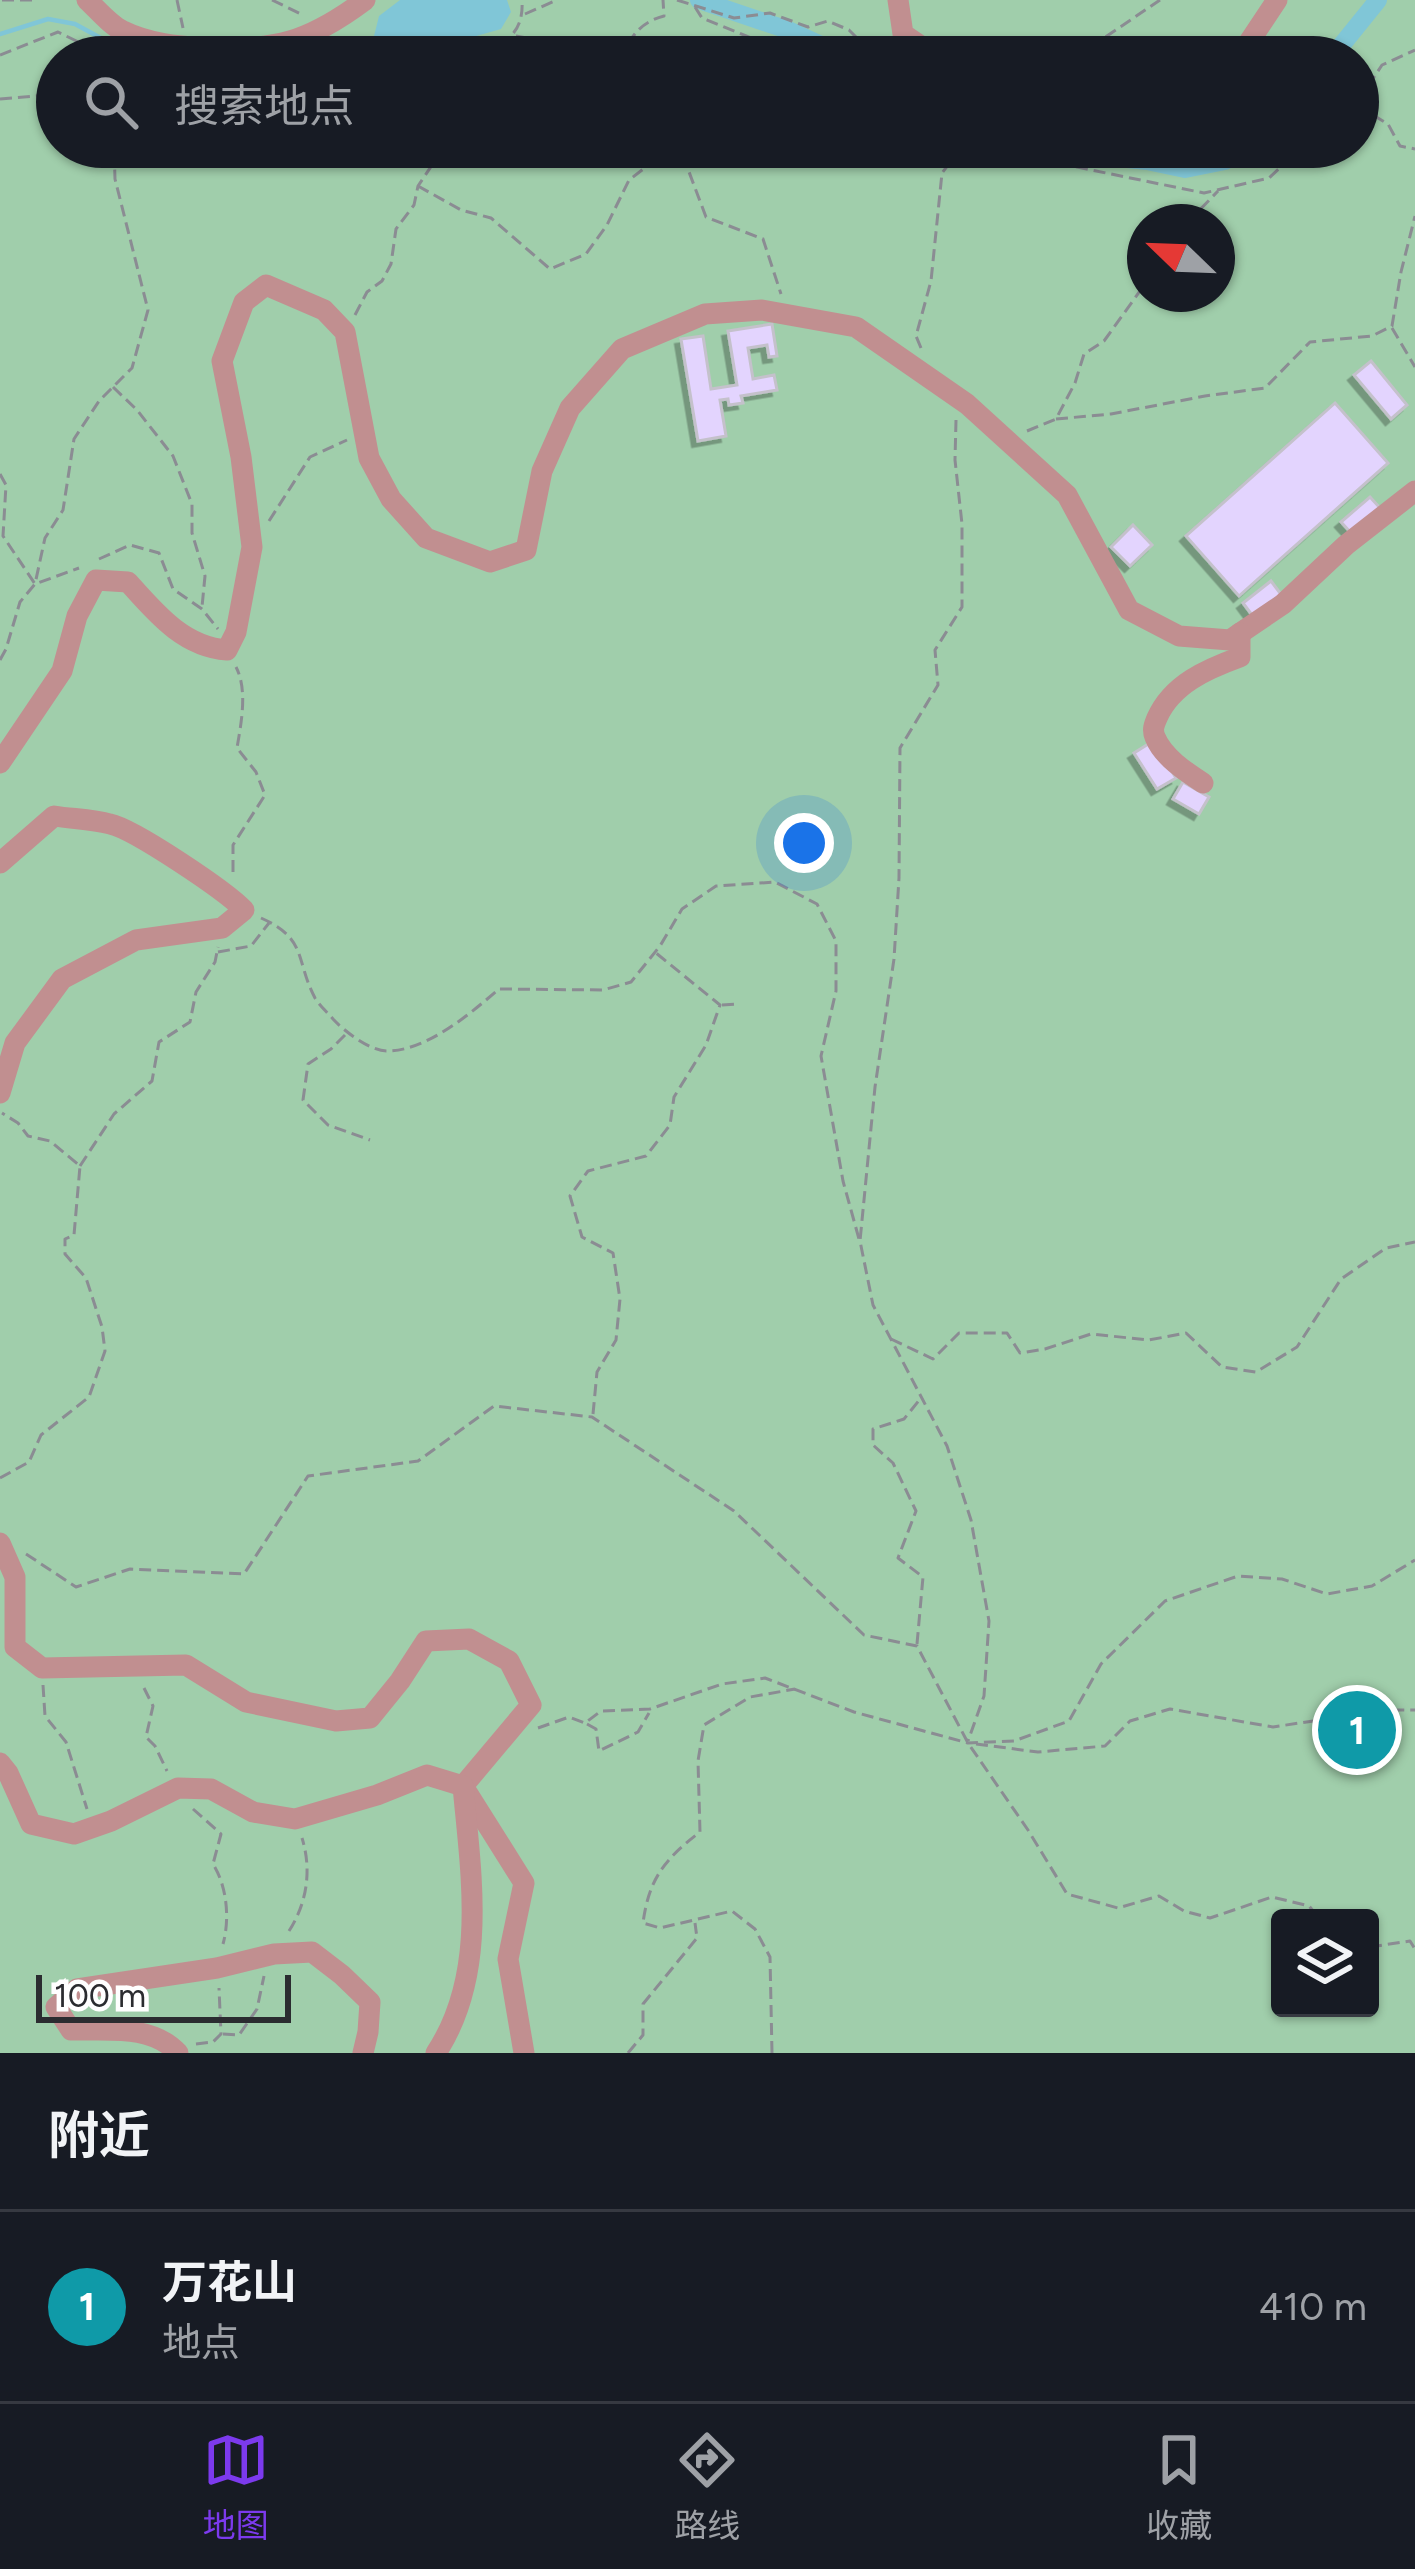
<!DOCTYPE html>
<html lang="zh">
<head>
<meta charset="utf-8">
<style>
	:root { --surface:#171b24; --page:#242831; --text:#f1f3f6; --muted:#9ea1a6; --line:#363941; --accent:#7c3aed }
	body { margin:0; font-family:Figtree,"Noto Sans SC",sans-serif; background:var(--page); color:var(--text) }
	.controls { position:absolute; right:36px; bottom:36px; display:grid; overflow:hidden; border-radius:12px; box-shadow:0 3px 9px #0004 }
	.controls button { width:108px; height:108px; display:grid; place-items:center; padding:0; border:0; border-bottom:3px solid var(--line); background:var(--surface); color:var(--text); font:60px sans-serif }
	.compass { position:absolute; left:1127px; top:204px; width:108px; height:108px; border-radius:50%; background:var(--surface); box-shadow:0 3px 9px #0004; rotate:293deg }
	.scale { position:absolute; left:36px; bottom:30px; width:255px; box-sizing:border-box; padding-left:12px; border:6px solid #2b2c30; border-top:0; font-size:33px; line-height:42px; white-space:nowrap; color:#2b2c30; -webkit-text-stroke:9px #fff; paint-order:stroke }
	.you { position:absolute; left:804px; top:843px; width:42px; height:42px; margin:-30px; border:9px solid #fff; border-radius:50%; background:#1a73e8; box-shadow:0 0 0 18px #1a73e833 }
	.badge { display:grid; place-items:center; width:78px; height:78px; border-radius:50%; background:var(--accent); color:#fff; font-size:39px; font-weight:700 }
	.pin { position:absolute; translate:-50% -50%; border:6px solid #fff; box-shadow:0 3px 12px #0006 }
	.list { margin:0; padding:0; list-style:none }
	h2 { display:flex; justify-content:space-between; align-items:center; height:156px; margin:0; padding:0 48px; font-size:51px }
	h2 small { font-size:39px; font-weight:400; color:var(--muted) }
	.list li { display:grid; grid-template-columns:78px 1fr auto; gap:36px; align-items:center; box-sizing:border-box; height:192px; padding:0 48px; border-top:3px solid var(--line) }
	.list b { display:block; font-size:45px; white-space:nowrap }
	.list p { margin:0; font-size:39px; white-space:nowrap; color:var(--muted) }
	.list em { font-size:39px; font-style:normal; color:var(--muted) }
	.icon { flex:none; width:66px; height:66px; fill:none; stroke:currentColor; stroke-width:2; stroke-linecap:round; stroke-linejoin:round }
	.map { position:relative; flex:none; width:1415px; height:2053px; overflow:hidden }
	.search { position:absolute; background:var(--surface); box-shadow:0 3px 9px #0004; left:36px; right:36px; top:36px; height:132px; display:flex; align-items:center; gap:30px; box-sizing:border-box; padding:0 42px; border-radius:66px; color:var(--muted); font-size:45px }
	.sheet { height:348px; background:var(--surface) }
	nav { display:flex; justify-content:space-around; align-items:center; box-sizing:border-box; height:168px; border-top:3px solid var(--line); background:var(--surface); font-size:33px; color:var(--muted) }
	nav a { display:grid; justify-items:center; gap:6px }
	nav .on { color:var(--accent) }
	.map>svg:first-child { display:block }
</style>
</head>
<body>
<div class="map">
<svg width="1415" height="2053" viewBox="0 0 1415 2053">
	<defs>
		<filter id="shadow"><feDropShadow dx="-5.5" dy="5.5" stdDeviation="0" flood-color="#0004"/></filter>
	</defs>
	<rect width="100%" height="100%" fill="#f1f3fd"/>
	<path fill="#a0ceab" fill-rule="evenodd" d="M0,0h1415v2053h-1415zM57,57h1301v90h-1301zM1145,222h72v72h-72zM1280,1918h90v90h-90z"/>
	<polygon fill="#80c6d7" points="400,0 507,0 511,12 501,29 427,50 401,54 373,40 379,16"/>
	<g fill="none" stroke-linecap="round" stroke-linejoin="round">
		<g stroke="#80c6d7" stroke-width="4.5">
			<polyline points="0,34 48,19 75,24 121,49 147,57"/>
			<polyline points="314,57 343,51 373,40"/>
		</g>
		<g stroke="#80c6d7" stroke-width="18">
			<polyline points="699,0 788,30 847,57"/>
			<polyline points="1332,57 1378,0"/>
			<polyline points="1085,147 1108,157 1147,161 1185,169 1225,161 1246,147"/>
		</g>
	</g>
	<g fill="#e3d4fe" stroke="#c4c1cb" stroke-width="3" filter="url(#shadow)">
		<polygon points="772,324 777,356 769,357 767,345 748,348 753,379 774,375 777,390 741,396 743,403 729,405 728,399 720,400 726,436 698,441 681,339 703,336 711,389 737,385 728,331"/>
		<polygon points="1371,361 1407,405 1391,419 1354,375"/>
		<polygon points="1335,403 1388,463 1239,596 1186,536"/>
		<polygon points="1370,497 1381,509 1352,534 1341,522"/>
		<polygon points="1133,525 1152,545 1130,566 1111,547"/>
		<polygon points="1271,581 1283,597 1255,619 1243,603"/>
		<polygon points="1153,741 1176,778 1157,789 1134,753"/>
		<polygon points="1183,782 1209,797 1199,814 1173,799"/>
	</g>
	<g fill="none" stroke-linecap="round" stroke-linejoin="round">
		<g stroke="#8b8c93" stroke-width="3" stroke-dasharray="12 6" stroke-linecap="butt">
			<polyline points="2,0 35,0"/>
			<polyline points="177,0 183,28"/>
			<polyline points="272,0 301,14"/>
			<polyline points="677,0 734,18 770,13 808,27 828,21 849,30 876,57"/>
			<polyline points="695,7 702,18 751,38 772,57"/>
			<polyline points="525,14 557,0"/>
			<polyline points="516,36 543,41 564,57"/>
			<polyline points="0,55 58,32 109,57"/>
			<path d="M447,57c38,-8 78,-9 75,-57"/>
			<path d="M616,57c19,-19 19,-33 48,-41l-1,-16"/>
			<polyline points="1076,57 1160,0"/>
			<polyline points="0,99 37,96 57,102"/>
			<polyline points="1358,101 1382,65 1415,50"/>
			<polyline points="1358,106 1388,124 1400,146 1415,149"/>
			<polyline points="665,147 686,164 706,217 763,239 781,294"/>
			<polyline points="1008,147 1018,155 1204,193 1269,178 1302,147"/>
			<polyline points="418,186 461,210 491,218 550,269 586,254 607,225 629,180 646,167 634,157 629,147"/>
			<polyline points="1188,222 1218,191"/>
			<polyline points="355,315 367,292 382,281 391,264 396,229 414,205 418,186 434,162 430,147"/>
			<polyline points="1392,328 1415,367"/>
			<polyline points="921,348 916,336 931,281 942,173 962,147"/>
			<polyline points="113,387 137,410 173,456 192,504 192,533 205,576 202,607"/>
			<polyline points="1056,419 1111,414 1205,396 1265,388 1310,342 1372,336 1392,326 1401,272 1415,216"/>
			<polyline points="956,420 955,460 962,524 962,607 935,650 938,685 900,748 899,878 894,959 875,1087 860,1241 873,1305 947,1446 971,1520 989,1621 984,1696 968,1741"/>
			<polyline points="1027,431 1056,419 1075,383 1084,354 1104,341 1145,284"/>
			<polyline points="0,474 6,485 3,536 35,584 79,568"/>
			<polyline points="269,521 310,457 347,440"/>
			<polyline points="99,559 130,545 159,553 173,589 202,609 218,629"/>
			<polyline points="0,660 6,649 20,602 35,584 45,538 63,510 74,439 99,401 132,368 148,310 115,179 114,147"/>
			<path d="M233,872v-27l32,-50 -9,-23 -19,-24c4,-24 11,-58 -1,-81"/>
			<path d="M261,918c47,21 34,42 54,80 4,7 12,14 18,21 11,12 37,32 54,32 40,0 84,-38 112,-62l104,1 28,-8 29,-36 22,-37 34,-23 59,-4 42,22 19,37v50l-15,65 22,125 16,58"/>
			<polyline points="218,952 251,946 269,923"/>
			<polyline points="722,1005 739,1004"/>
			<polyline points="345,1035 331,1049 308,1064 303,1100 328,1125 370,1140"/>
			<polyline points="80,1166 114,1114 152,1081 159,1042 190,1022 196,992 215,962 218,947"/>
			<polyline points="891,1339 933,1359 959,1333 1007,1333 1020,1353 1045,1349 1091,1334 1149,1340 1186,1333 1222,1367 1256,1372 1297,1347 1341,1279 1386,1248 1415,1242"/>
			<polyline points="593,1414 597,1372 616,1340 620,1299 613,1253 582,1237 570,1196 588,1171 646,1156 670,1125 674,1097 706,1045 720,1005 656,953"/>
			<polyline points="0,1478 29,1462 41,1435 89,1397 105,1351 102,1327 86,1278 65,1254 65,1239 74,1235 80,1166 50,1141 28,1136 18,1123 2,1113"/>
			<polyline points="26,1554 76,1587 130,1569 244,1574 308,1476 418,1461 494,1406 592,1417 734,1511 864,1635 917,1646 968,1743 1028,1830 1067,1894 1118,1908 1159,1896 1184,1911 1210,1918 1272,1897 1309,1906 1319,1918"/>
			<polyline points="917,1644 923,1577 898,1558 916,1511 893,1463 873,1445 873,1429 904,1419 921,1398"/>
			<polyline points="43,1685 45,1716 66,1742 87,1809"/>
			<polyline points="144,1688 153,1706 146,1737 155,1746 167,1771"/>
			<polyline points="587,1724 596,1729 599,1751 638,1732 649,1713"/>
			<polyline points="538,1728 569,1717 585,1723 601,1711 650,1709 722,1684 765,1678 854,1712 968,1743 1014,1741 1069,1721 1101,1664 1165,1601 1238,1576 1282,1579 1327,1594 1372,1586 1415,1560"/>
			<polyline points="976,1744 1038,1752 1105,1746 1130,1721 1170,1709 1273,1727 1386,1710 1415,1710"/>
			<path d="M193,1809l28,25 -8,30c14,22 17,55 10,80"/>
			<path d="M289,1931c18,-28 23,-61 13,-93"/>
			<polyline points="1370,1947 1410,1941 1415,1949"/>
			<polyline points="223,2034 239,2035 257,2009 264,1976"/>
			<polyline points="196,2044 213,2042 221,2034 219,1988"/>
			<polyline points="628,2053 643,2035 643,2004 697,1938 695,1923"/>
			<path d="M772,2053l-2,-96 -15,-28 -23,-18 -72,17 -17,-5c6,-45 22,-64 57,-91l-2,-71 6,-36 46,-28 45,-8"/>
		</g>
		<g stroke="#c18f90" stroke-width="21">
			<path d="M87,0c11,10 23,25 36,31 26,13 55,15 83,17 69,3 103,-6 159,-48"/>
			<polyline points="898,0 903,34 928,51 1008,49 1019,57"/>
			<polyline points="1239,57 1277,0"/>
			<path d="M0,763l62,-92 15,-55 19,-36 32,2c27,30 55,65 99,68l9,-18 16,-85 -11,-90 -19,-96 22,-59 22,-17 58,25 21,22 24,126 22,41 35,39 64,24 36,-12 16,-79 28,-63 52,-59 83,-35 57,-4 94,17 111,77 100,91 62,115 50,26 51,4 53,-36 63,-59 69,-54"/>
			<path d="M1203,783c-17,-11 -40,-26 -48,-46 -3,-7 -1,-12 2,-19 15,-34 50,-49 83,-61v-24"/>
			<path d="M0,863l54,-47c18,3 38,3 56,8 24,5 116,67 134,86l-22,18 -86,12 -74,39 -47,64 -15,50"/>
			<polyline points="0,1543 15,1577 15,1647 42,1668 186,1665 246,1702 336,1721 370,1718 400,1681 426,1641 469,1639 509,1661 531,1705 463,1786 524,1883 508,1959 524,2053"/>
			<path d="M0,1763l8,10 23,51 43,10 37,-13 67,-33 33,1 42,23 42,7 82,-24 50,-20 36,11c8,89 25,188 -27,267"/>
			<path d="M178,2053c-27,-29 -70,-22 -107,-23l-15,-23 21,-18 140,-21 57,-14 38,-2 30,23 28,27 -2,30 -5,21"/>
		</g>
	</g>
</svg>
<div class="controls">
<button><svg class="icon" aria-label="layers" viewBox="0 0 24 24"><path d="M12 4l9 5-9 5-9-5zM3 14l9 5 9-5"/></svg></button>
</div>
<svg class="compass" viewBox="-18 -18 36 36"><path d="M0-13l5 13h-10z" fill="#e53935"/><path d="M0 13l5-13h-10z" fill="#9ea1a6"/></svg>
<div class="scale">100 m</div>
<div class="you"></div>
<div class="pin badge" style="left:1357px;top:1730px;background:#0f9aa8">1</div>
<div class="search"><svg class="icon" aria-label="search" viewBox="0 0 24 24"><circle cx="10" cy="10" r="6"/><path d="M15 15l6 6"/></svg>搜索地点</div>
</div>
<section class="sheet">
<h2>附近<small></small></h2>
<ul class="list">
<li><span class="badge" style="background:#0f9aa8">1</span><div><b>万花山</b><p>地点</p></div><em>410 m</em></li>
</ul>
</section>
<nav>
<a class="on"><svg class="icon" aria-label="map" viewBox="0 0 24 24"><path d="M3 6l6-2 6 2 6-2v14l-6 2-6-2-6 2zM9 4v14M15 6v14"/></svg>地图</a>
<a><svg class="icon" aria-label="directions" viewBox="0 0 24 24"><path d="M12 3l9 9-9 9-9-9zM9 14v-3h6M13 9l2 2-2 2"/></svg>路线</a>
<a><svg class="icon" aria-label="saved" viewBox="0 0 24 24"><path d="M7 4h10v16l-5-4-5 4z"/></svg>收藏</a>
</nav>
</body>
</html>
